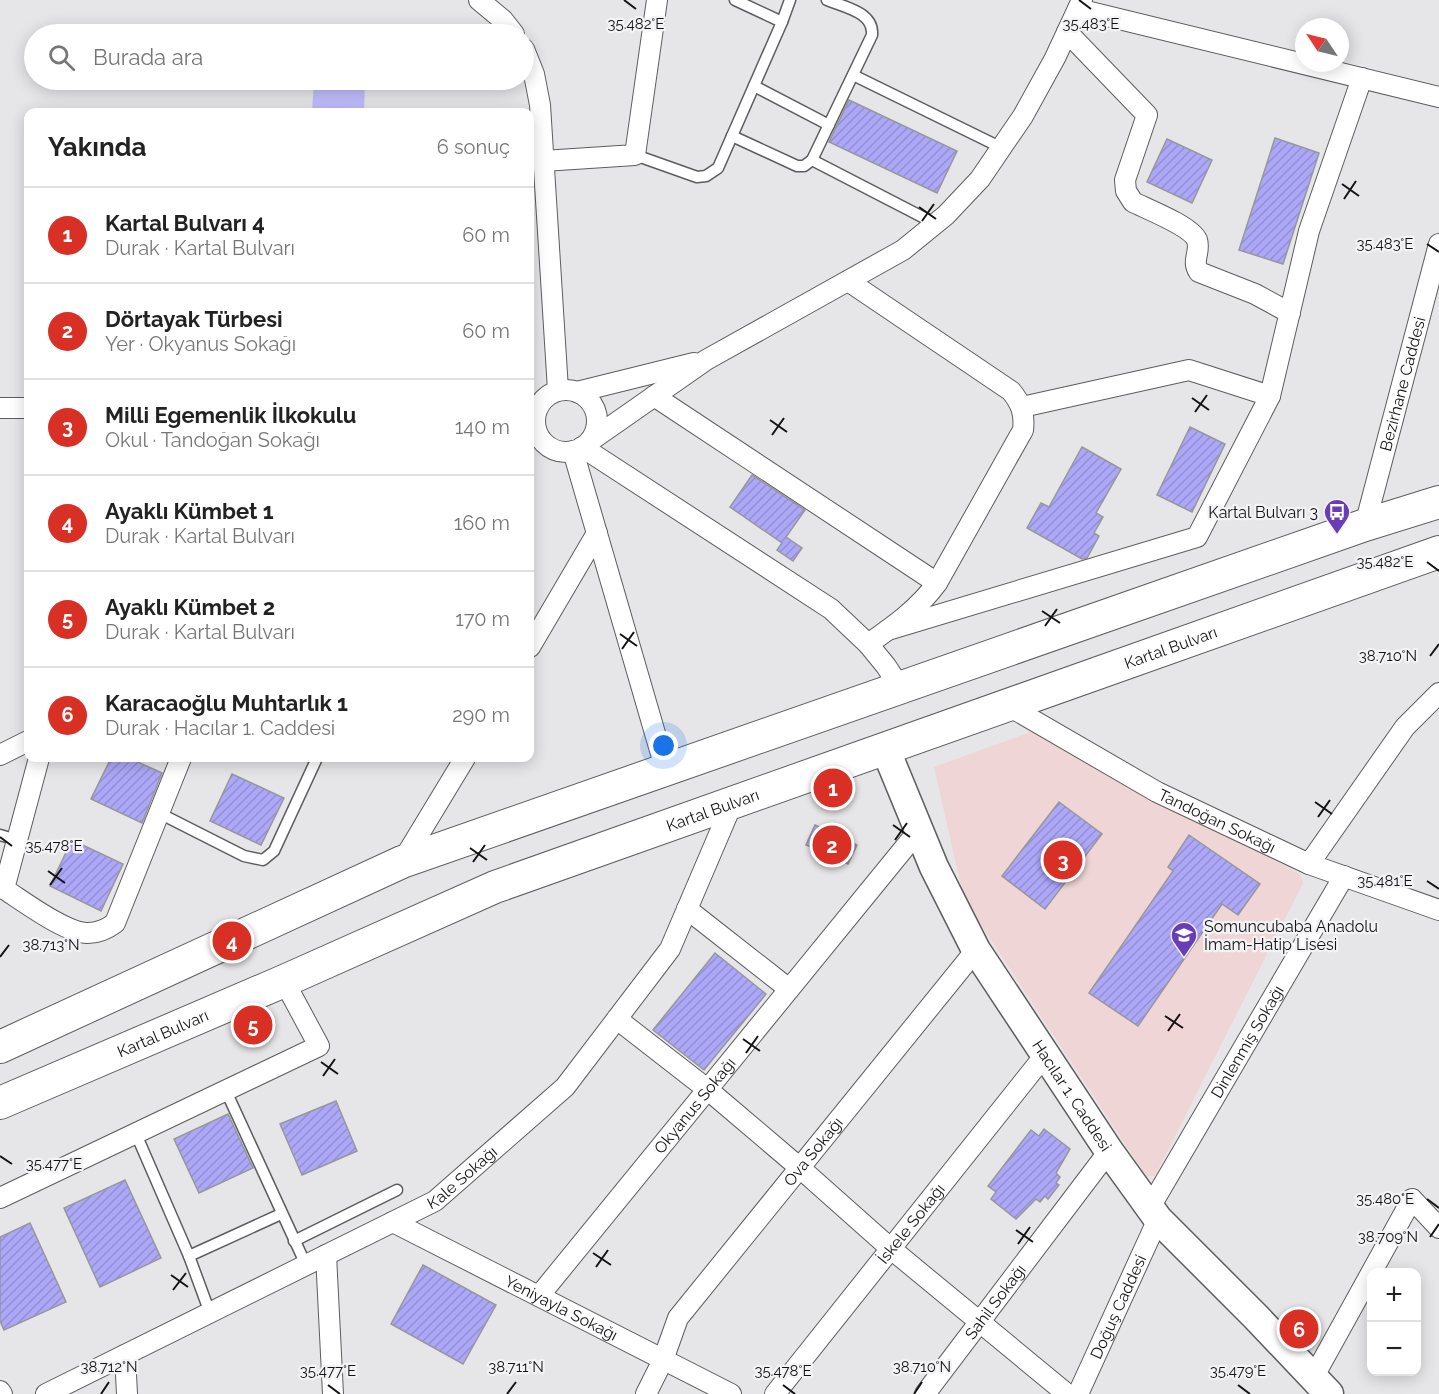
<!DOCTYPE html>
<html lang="tr">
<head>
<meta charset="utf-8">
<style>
	:root { --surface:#fff; --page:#f6f6f6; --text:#222; --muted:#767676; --line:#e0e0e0; --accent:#d93025 }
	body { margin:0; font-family:Raleway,sans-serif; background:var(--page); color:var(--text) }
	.controls { position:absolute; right:18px; bottom:18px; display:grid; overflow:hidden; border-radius:12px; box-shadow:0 3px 15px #0003 }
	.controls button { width:54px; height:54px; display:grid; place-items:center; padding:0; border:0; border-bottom:2px solid var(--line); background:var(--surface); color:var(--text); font:30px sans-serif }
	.compass { position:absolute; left:1295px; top:18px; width:54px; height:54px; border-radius:50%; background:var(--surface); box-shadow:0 3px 15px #0003; rotate:305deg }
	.you { position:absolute; left:664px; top:746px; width:21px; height:21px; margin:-15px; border:4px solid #fff; border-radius:50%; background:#1a73e8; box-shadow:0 0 0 9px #1a73e833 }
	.badge { display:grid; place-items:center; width:39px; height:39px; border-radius:50%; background:var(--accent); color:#fff; font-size:20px; font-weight:700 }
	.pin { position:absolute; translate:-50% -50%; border:3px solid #fff; box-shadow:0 2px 6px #0006 }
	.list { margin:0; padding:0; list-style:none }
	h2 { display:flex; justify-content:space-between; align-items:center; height:78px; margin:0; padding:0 24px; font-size:26px }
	h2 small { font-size:20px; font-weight:400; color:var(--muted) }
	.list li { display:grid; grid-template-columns:39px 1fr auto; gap:18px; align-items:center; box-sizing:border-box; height:96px; padding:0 24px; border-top:2px solid var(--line) }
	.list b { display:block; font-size:22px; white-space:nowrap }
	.list p { margin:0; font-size:20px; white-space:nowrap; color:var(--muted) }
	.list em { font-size:20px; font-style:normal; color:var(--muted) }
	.icon { flex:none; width:33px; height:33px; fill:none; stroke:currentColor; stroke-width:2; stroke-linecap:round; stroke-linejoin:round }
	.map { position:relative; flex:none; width:1439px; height:1394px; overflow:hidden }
	.search { position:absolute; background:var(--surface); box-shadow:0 3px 15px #0003; left:24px; top:24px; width:510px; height:66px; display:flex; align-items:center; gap:15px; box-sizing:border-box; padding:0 21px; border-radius:33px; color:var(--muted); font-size:22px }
	.panel { position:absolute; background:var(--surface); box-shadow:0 3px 15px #0003; left:24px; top:108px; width:510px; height:654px; border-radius:12px }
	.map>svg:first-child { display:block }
</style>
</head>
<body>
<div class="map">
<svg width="1439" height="1394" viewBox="0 0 1439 1394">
	<defs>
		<pattern id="building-hatch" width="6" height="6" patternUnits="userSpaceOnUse" patternTransform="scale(1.5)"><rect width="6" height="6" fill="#ada7f7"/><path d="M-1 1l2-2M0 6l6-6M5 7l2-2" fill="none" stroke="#948fd3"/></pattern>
	</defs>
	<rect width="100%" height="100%" fill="#e6e6e8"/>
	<polygon fill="#f0d5d6" points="1033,731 1300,874 1303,883 1155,1176 1146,1176 964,899 934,767"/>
	<polygon fill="#c0bcfb" points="314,80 365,80 364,112 312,112"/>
	<g fill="url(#building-hatch)" stroke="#979799" stroke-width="1.5">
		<polygon points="849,100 957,151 937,193 829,142"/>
		<polygon points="1275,138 1319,153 1283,264 1239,250"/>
		<polygon points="1167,139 1212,160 1192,203 1147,182"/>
		<polygon points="1190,427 1225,444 1192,512 1157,495"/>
		<polygon points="1082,447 1121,469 1096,513 1103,517 1094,533 1099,536 1087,558 1082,559 1027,528 1041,503 1049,507"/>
		<polygon points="752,475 805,510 786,537 802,548 793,561 777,550 782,543 730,507"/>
		<polygon points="111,758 129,758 162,773 142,823 91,799"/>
		<polygon points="232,774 284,798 261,845 210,821"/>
		<polygon points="1059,802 1102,834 1045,909 1002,876"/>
		<polygon points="815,825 857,845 848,864 806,845"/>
		<polygon points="1189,835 1260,884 1238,915 1222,904 1138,1026 1089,993 1173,871 1168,867"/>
		<polygon points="72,840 123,864 101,911 50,886"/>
		<polygon points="715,953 766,994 704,1070 653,1030"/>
		<polygon points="336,1101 357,1151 302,1175 280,1124"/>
		<polygon points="228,1114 253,1168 199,1193 174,1139"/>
		<polygon points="1044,1129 1070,1149 1056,1173 1060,1177 1056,1183 1059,1185 1048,1199 1045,1196 1040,1202 1036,1199 1016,1219 991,1199 996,1192 988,1186 1031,1130 1039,1136"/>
		<polygon points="125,1180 161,1258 100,1287 64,1208"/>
		<polygon points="30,1223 66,1302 4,1330 0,1321 0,1237"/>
		<polygon points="423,1265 496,1305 463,1364 391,1324"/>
	</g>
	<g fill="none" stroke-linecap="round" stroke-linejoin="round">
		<g stroke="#5d5d5f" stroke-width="13">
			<g id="lane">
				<polyline points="735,0 782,22"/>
				<polyline points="853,75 1002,148"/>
				<polyline points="754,86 829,125"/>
				<path d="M732,136l65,30h7l8,-6 60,-125c2,-23 -28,-28 -45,-35"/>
				<polyline points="635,155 697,177 706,176 718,168 782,22 790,0"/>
				<polyline points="812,160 936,224"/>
				<polyline points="159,813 244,856 263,860 274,851 317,758"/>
				<polyline points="0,835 17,840"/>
				<polyline points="226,1091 306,1265"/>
				<polyline points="136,1134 189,1256 210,1313"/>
				<polyline points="294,1241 397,1190"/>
				<polyline points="189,1256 281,1214"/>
			</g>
		</g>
		<g stroke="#5d5d5f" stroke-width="22">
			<g id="street">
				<polyline points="479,0 503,20 514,34"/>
				<polyline points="1078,9 1439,97"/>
				<path d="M1067,32l80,83 -22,65 1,11 7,11c14,7 58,24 64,38 4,12 -6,21 2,32l56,22 35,19"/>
				<polyline points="524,49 534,74 540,105 558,390"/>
				<polyline points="543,161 635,155 657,0"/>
				<path d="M848,281l163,110c10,12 14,23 12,39l-86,153c-18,25 -43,43 -69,61"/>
				<circle cx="566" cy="421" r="31"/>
				<polyline points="577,392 694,363"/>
				<polyline points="654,396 937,583"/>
				<polyline points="1022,407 1189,370 1270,396"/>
				<polyline points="0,408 28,408"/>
				<polyline points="590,441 706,360 903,250 946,215 980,179 1023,116 1055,58 1082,0"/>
				<polyline points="582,447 831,609 868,644 886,666 901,689"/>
				<polyline points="573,451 666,771"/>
				<path id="s1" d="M1365,525l74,-281"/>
				<polyline points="888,630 1197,537 1270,396 1309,231 1362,78"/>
				<polyline points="530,647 597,533"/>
				<path id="s2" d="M1007,705l150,87 152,72 130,46"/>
				<polyline points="0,755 28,741"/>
				<path d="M39,758l-35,131c19,12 63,45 84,44 11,0 19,-4 27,-10l66,-165"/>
				<polyline points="402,862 465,758"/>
				<polyline points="1309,864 1405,727 1439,693"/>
				<polyline points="687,909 789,989"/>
				<polyline points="617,1019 707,1089 800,1168 890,1248 1067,1394"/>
				<polyline points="0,1198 319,1046 284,981"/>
				<path id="s3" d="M1149,1209l195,-333"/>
				<path id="s4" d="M393,1222l338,172"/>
				<polyline points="326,1255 333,1394"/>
				<path id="s5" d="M539,1296l380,-466"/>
				<polyline points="125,1355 127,1394"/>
				<polyline points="1313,1378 1412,1199 1439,1228"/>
				<polyline points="0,1391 2,1394"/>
				<path id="s6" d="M46,1394l389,-193 130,-114 105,-138 62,-145"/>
				<path id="s7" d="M646,1394l17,-34 15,-42 298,-368"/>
				<path id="s8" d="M775,1394l270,-339"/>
				<path id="s9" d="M925,1394l184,-243"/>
				<path id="s10" d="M1078,1394l80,-175"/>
			</g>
		</g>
		<g stroke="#5d5d5f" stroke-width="31">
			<g id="secondary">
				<path id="s11" d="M885,748l49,119 42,83 133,201 49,68 98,98 73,77"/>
			</g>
		</g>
		<g stroke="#5d5d5f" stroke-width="34">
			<g id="primary">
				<polyline points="0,1047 402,862 1365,525 1439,502"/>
				<path id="s12" d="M0,1103l284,-122 211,-94 944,-335"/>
			</g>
		</g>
		<use href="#lane" stroke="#fff" stroke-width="10"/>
		<use href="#street" stroke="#fff" stroke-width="20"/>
		<use href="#secondary" stroke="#fff" stroke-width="28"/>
		<use href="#primary" stroke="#fff" stroke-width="32"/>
	</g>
	<path fill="none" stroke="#131314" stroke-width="2" d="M624,0l12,9M1079,0l12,9M1342,184l17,12M1344,199l12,-18M919,207l17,12M922,221l12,-17M1427,244l12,8M1192,398l17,12M1195,412l12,-17M770,420l17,12M772,435l12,-17M1427,562l12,9M1042,611l18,12M1045,626l12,-17M620,634l17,12M622,649l12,-17M1430,656l9,-12M1315,802l17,12M1318,817l12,-17M893,825l17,12M0,837l12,9M895,840l12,-17M470,848l17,12M473,862l12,-17M48,871l17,12M1427,881l12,8M50,885l12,-17M0,957l9,-12M1165,1016l18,12M1168,1031l12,-17M743,1039l17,12M746,1053l12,-17M321,1062l17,12M323,1076l12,-17M0,1156l12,8M1427,1199l12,9M1016,1230l17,12M1430,1237l9,-13M1018,1244l12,-17M593,1253l18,12M596,1267l12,-17M171,1275l17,12M173,1290l13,-17M328,1385l12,9M783,1385l12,9M1238,1385l12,9M101,1394l8,-12M507,1394l9,-12M914,1394l8,-12"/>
	<defs>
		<g id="bus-pin" transform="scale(1.35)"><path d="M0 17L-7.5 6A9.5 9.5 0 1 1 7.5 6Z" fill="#693db5" stroke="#f3f3f5"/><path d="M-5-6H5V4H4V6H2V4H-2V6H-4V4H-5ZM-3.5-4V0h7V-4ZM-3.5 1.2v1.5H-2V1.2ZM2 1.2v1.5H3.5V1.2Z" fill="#fff"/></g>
		<g id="school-pin" transform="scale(1.35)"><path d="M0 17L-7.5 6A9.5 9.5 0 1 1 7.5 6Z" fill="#693db5" stroke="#f3f3f5"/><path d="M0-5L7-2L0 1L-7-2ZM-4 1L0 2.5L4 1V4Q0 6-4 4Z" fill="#fff"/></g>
	</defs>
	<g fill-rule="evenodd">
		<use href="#bus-pin" x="1337" y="512"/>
		<use href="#school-pin" x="1184" y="935"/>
	</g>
	<g text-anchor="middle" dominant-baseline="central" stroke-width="4.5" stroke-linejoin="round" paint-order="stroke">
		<g font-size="16" fill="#131314" stroke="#f3f3f5">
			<text stroke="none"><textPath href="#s1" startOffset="146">Bezirhane Caddesi</textPath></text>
			<text stroke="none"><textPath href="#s12" startOffset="1257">Kartal Bulvarı</textPath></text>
			<text stroke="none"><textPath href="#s12" startOffset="771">Kartal Bulvarı</textPath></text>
			<text stroke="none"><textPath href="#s2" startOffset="240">Tandoğan Sokağı</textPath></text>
			<text stroke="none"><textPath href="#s12" startOffset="177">Kartal Bulvarı</textPath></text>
			<text stroke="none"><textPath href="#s3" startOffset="194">Dinlenmiş Sokağı</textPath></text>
			<text stroke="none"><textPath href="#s11" startOffset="396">Hacılar 1. Caddesi</textPath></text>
			<text stroke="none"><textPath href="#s5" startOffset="246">Okyanus Sokağı</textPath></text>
			<text stroke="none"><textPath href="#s7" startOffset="297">Ova Sokağı</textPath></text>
			<text stroke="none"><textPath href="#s6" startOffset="470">Kale Sokağı</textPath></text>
			<text stroke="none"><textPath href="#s8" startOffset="218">İskele Sokağı</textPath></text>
			<text stroke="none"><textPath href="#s9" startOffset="116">Sahil Sokağı</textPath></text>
			<text stroke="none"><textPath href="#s10" startOffset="96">Doğuş Caddesi</textPath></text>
			<text stroke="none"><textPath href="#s4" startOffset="189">Yeniyayla Sokağı</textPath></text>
		</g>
		<g font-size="16" fill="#131314" stroke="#f3f3f5" text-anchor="end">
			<text x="1318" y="512">Kartal Bulvarı 3</text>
			<text x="1204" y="926" text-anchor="start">Somuncubaba Anadolu<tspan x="1204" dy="18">İmam-Hatip Lisesi</tspan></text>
		</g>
	</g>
	<g font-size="15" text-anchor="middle" fill="#131314" stroke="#f3f3f5" stroke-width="4.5" stroke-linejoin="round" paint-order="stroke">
		<text x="636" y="29">35.482°E</text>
		<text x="1091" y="29">35.483°E</text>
		<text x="1385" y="249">35.483°E</text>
		<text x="1385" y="567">35.482°E</text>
		<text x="1388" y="661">38.710°N</text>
		<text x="54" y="851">35.478°E</text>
		<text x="1385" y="886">35.481°E</text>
		<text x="51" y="950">38.713°N</text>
		<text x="54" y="1169">35.477°E</text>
		<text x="1385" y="1204">35.480°E</text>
		<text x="1388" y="1242">38.709°N</text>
		<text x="109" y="1372">38.712°N</text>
		<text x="516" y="1372">38.711°N</text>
		<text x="922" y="1372">38.710°N</text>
		<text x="328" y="1376">35.477°E</text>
		<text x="783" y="1376">35.478°E</text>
		<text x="1238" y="1376">35.479°E</text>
	</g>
</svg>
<div class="controls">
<button>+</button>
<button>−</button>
</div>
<svg class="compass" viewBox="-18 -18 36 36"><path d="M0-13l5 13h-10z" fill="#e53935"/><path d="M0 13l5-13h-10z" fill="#767676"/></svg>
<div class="you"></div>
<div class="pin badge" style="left:833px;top:788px">1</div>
<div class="pin badge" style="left:832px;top:845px">2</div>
<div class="pin badge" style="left:1063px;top:860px">3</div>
<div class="pin badge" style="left:232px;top:941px">4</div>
<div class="pin badge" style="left:253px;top:1025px">5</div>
<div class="pin badge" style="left:1299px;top:1329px">6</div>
<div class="search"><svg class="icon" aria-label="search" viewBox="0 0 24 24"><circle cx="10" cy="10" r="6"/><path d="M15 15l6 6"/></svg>Burada ara</div>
<section class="panel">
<h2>Yakında<small>6 sonuç</small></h2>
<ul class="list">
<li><span class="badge">1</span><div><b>Kartal Bulvarı 4</b><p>Durak · Kartal Bulvarı</p></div><em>60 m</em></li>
<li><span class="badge">2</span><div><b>Dörtayak Türbesi</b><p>Yer · Okyanus Sokağı</p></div><em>60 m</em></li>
<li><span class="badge">3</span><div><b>Milli Egemenlik İlkokulu</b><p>Okul · Tandoğan Sokağı</p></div><em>140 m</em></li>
<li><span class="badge">4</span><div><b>Ayaklı Kümbet 1</b><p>Durak · Kartal Bulvarı</p></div><em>160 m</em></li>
<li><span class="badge">5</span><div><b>Ayaklı Kümbet 2</b><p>Durak · Kartal Bulvarı</p></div><em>170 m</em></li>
<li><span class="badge">6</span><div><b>Karacaoğlu Muhtarlık 1</b><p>Durak · Hacılar 1. Caddesi</p></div><em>290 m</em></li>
</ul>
</section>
</div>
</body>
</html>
